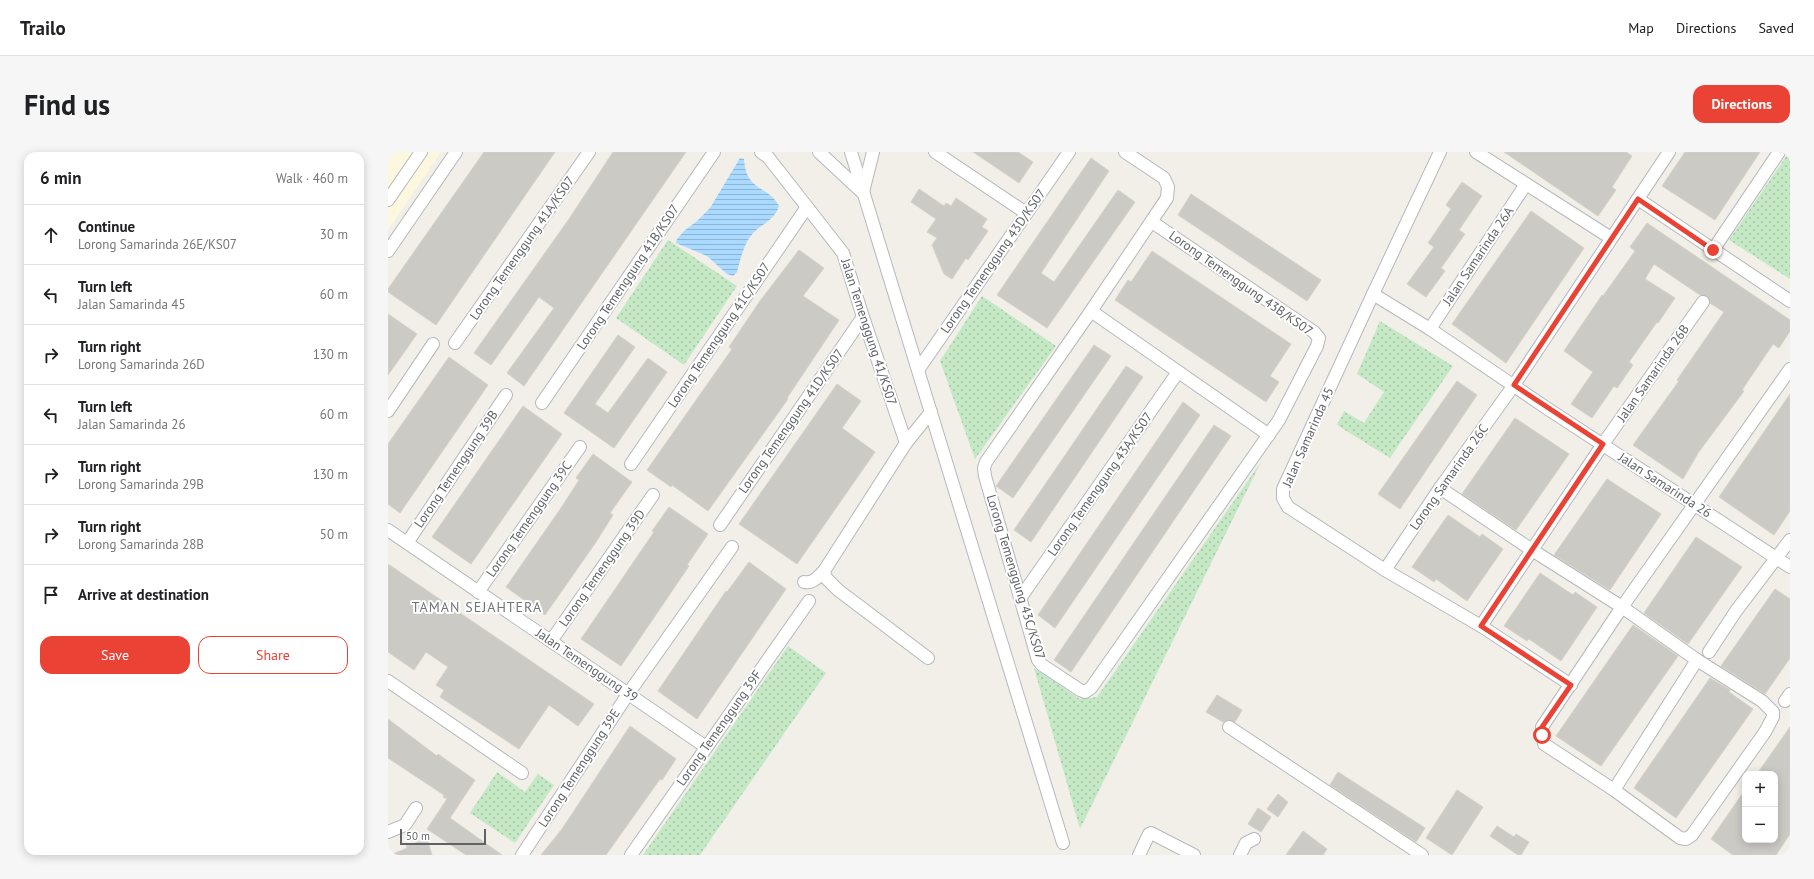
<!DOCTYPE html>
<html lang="en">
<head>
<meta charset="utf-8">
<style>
	:root { --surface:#fff; --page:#f6f6f6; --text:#202124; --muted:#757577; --line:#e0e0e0; --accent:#ea4335 }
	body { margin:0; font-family:"PT Sans",sans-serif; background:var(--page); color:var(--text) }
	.controls { position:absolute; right:12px; bottom:12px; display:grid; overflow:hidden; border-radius:8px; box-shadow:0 2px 10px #0003 }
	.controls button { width:36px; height:36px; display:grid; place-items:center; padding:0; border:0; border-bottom:1px solid var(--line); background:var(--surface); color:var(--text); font:20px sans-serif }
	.scale { position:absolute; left:12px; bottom:10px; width:86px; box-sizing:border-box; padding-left:4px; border:2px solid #5f6368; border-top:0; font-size:11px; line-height:14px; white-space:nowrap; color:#5f6368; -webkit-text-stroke:3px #fff; paint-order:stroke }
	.stop { position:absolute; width:12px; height:12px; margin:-9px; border:3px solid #ea4335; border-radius:50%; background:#fff }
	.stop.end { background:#ea4335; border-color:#fff; box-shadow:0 1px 4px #0008 }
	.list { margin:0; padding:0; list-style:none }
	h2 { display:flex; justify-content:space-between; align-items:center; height:52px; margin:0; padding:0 16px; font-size:17px }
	h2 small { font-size:13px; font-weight:400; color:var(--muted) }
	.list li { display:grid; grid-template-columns:26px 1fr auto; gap:12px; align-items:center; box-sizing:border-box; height:60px; padding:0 16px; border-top:1px solid var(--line) }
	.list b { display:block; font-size:15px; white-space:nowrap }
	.list p { margin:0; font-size:13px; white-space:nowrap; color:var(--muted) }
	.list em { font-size:13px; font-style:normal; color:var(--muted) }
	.actions { display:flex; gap:8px; padding:12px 16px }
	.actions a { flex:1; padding:9px 0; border:1px solid var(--accent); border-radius:12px; text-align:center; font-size:14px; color:var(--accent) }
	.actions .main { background:var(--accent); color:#fff }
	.icon { flex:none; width:22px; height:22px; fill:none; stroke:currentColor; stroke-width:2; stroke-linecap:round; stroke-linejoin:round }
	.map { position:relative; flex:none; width:1402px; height:703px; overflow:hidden; border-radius:12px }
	header { display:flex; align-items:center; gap:24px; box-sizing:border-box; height:56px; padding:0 20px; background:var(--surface); border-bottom:1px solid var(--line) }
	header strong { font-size:19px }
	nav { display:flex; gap:22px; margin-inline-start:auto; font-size:14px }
	.intro { display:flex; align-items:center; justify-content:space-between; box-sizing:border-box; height:96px; padding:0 24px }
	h1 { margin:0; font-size:28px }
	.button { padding:10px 18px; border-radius:12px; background:var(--accent); color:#fff; font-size:14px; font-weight:700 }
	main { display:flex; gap:24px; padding:0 24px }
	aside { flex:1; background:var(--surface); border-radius:12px; box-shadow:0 2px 10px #0003 }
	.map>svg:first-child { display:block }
</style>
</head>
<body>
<header>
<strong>Trailo</strong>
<nav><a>Map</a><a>Directions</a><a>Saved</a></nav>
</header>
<div class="intro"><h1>Find us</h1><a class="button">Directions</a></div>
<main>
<aside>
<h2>6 min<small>Walk · 460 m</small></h2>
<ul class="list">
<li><svg class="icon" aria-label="ahead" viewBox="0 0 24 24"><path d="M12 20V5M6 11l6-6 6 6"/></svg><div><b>Continue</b><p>Lorong Samarinda 26E/KS07</p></div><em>30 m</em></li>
<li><svg class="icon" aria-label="left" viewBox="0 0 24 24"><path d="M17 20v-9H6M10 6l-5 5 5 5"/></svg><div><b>Turn left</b><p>Jalan Samarinda 45</p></div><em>60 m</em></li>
<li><svg class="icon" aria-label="right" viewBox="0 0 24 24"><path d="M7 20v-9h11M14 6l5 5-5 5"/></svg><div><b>Turn right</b><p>Lorong Samarinda 26D</p></div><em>130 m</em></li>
<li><svg class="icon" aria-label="left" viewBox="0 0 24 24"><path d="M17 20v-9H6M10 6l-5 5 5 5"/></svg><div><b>Turn left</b><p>Jalan Samarinda 26</p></div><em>60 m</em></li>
<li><svg class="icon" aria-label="right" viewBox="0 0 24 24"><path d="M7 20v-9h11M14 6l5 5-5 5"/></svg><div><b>Turn right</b><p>Lorong Samarinda 29B</p></div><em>130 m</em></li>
<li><svg class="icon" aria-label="right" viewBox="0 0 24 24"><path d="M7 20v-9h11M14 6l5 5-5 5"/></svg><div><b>Turn right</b><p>Lorong Samarinda 28B</p></div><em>50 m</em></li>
<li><svg class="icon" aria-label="arrive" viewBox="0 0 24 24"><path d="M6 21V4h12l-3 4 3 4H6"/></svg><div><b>Arrive at destination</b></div></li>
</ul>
<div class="actions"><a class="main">Save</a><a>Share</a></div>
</aside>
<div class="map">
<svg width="1402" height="703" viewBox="0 0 1402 703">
	<defs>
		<pattern id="park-dots" width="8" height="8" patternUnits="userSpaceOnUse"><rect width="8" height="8" fill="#c5e8c5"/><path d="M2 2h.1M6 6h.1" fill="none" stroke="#a3c0a4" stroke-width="1.8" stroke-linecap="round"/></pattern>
		<pattern id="water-rules" width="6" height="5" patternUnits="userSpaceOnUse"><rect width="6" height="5" fill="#aadaff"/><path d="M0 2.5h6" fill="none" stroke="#8eb4d2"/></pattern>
	</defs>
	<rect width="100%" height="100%" fill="#f1efe8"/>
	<polygon fill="#fef7e0" points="0,0 53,0 0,78"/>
	<g fill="url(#park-dots)">
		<polygon points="1401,0 1402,0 1402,127 1341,88"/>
		<polygon points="280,88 349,134 296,213 228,166"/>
		<polygon points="594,144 668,194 587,307 552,209"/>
		<polygon points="992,169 1065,214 1002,306 949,273 956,259 976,271 996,240 969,222"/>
		<polygon points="873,310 692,677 646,516 692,547 709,545"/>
		<polygon points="400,494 438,521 312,703 255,703"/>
		<polygon points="109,620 137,640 150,622 166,633 127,691 82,661"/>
	</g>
	<path fill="url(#water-rules)" d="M352,6l4,1c2,33 24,26 35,47 -5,16 -20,18 -29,31 -7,10 -10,24 -13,35l-4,4 -6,-2 -20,-18 -31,-13 1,-4 7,-8 13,-10 13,-13z"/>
	<g fill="#cccac5" stroke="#d6d1c6">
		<polygon points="96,0 167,0 48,173 0,140 0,137"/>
		<polygon points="225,0 298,0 136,234 119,221 166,156 151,145 103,213 86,201 181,67"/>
		<polygon points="585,0 630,0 645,10 631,31"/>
		<polygon points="1116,0 1238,0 1244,4 1224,35 1228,38 1210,64"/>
		<polygon points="1297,0 1372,0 1327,68 1274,34"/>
		<polygon points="703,6 721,19 653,121 666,130 730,38 747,50 659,176 609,143"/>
		<polygon points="1074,30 1094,44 1071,78 1077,82 1053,116 1057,119 1038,145 1019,132 1046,95 1040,91 1063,57 1058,53"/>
		<polygon points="531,37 556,54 558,51 563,54 568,46 599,67 594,75 600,79 580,108 578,106 564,127 556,122 544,93 549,86 539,80 548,67 523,50"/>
		<polygon points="803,42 933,128 919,149 790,63"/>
		<polygon points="1143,59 1196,96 1118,211 1064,172"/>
		<polygon points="1259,71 1402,168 1402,179 1391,196 1385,192 1354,238 1356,239 1310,301 1295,327 1245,293 1291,229 1289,228 1336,160 1322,151 1319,144 1312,143 1266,112 1257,127 1287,146 1270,171 1269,170 1241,210 1245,213 1229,236 1226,234 1204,266 1183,252 1205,220 1176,199 1214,143 1215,144 1247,99 1242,95"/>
		<polygon points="411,98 436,116 415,144 451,168 399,246 400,247 320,359 284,333 283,335 259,318 344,197 341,195 372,149"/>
		<polygon points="764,99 903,192 882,224 891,230 878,250 727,148 740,128 743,130"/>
		<polygon points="0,162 29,182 0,223"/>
		<polygon points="230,183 247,195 207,252 220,261 260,206 279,220 226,296 176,261"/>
		<polygon points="706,193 723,204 625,346 608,334"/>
		<polygon points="61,205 100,233 12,361 0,352 0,292"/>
		<polygon points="738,214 755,225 643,390 626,378"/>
		<polygon points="1069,229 1089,243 1012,357 990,342"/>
		<polygon points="449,232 473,249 454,276 487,300 409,412 351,372"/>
		<polygon points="1402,242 1402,359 1386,383 1331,345"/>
		<polygon points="795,250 812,263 667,476 650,463"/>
		<polygon points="135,254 174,282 83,412 44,385"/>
		<polygon points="1127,266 1181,302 1128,378 1074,342"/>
		<polygon points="826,273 843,284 683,520 666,508"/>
		<polygon points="205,302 244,330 222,361 225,363 208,390 157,463 118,435 173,356 191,328 188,326"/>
		<polygon points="1219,327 1273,362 1222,438 1166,403"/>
		<polygon points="281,355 320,382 299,413 301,414 233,514 193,487 266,380 264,379"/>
		<polygon points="1060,363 1092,385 1094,382 1115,397 1079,449 1048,427 1046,430 1024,415"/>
		<polygon points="1308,385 1354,415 1300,492 1256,461"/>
		<polygon points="361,410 398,437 309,567 270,539 338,439 339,440"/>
		<polygon points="0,412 206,552 190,574 161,553 131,597 52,545 56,538 48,533 60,515 38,500 26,518 0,500"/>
		<polygon points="1152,421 1185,443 1187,440 1209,455 1173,509 1141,487 1139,489 1116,474"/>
		<polygon points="1387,437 1402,447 1402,506 1377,542 1333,514"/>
		<polygon points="1245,473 1290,504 1213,614 1168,584"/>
		<polygon points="1322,526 1342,538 1341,540 1365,557 1288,666 1246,636"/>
		<polygon points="829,543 854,558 847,570 841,568 835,570 818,560"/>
		<polygon points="0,567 49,604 50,602 87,628 62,666 114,703 78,703 39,677 59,647 55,645 56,643 0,606"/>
		<polygon points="242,574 288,607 274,628 272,627 218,703 153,703 174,677"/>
		<polygon points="1402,575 1402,682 1388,703 1345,703 1323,687 1357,638 1357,688 1387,688 1387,622 1369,622"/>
		<polygon points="950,620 1037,676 1028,690 942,633"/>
		<polygon points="1069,638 1095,655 1064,703 1038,686"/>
		<polygon points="890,642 900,650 890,665 879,657"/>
		<polygon points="870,656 883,665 873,680 860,672"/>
		<polygon points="1109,674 1126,685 1128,682 1141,690 1133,703 1130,703 1102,684"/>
		<polygon points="915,679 939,697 935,703 898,703"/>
		<polygon points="39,687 44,703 3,703 19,696 18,694"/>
	</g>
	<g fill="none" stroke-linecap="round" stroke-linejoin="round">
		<g stroke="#b5b8bc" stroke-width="14">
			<g id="street">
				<polyline points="373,0 380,5 455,101 475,165 518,291"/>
				<polyline points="431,0 474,40"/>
				<polyline points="463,0 675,691"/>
				<polyline points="547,0 638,61"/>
				<polyline points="737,0 776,26 780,35 779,46 703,159 598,310 596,316 597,324 650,508 654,513 692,538 697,540 703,536 891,268 929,194 931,186 926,180 764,70"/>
				<polyline points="1052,0 985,142 895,337 895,346 900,355 997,418 1093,474 1183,533"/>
				<polyline points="1088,0 1223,86"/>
				<polyline points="475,40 485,0"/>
				<polyline points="1250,47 1402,149"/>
				<polyline points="0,48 33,0"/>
				<polyline points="1325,98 1391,0"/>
				<polyline points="0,99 68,0"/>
				<polyline points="985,142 1042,177 1160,257 1402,415"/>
				<polyline points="703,159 881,283"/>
				<polyline points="1042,177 1138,32"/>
				<polyline points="67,191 201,0"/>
				<polyline points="530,218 681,0"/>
				<polyline points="154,251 326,0"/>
				<polyline points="0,259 45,192"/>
				<polyline points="243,312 419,55"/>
				<polyline points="1052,336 1144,398 1234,455 1309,508 1374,549 1385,560 1385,565 1377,580 1304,683 1298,687 1292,686 1226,638 1156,592 1154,575 1234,455 1402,217"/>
				<polyline points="332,373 475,165"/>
				<polyline points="0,378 318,595"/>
				<polyline points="19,391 118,243"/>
				<polyline points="997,418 1052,336 1126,233 1281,0"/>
				<path d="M416,430c9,2 14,-5 20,-11"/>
				<polyline points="90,440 192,295"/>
				<polyline points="633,445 790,220"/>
				<polyline points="1093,474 1215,292 1315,150"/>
				<polyline points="163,489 265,343"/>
				<polyline points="1321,500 1348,459 1402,388"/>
				<polyline points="540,506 450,438 438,426 436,419 518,291 543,260"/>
				<polyline points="0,529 134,621"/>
				<polyline points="1397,549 1402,542"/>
				<polyline points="841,575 1034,703"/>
				<polyline points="1226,638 1309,508"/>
				<polyline points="0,680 17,673 28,656"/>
				<polyline points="134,703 240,542 344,395"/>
				<polyline points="243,703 421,449"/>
				<polyline points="751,703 761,682 763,681 806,703"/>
				<polyline points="852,703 858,691 866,687"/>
			</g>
		</g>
		<use href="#street" stroke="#fff" stroke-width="12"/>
	</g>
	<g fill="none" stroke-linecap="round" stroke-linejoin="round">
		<polyline stroke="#ea4335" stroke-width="5" points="1154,583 1154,575 1183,533 1093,474 1215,292 1126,233 1250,47 1325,98"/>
	</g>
	<g text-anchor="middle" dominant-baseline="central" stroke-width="4" stroke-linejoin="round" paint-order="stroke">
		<g font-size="13" fill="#5f6368" stroke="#fff">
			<text transform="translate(134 96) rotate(-55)">Lorong Temenggung 41A/KS07</text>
			<text transform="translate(1090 104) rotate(-56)">Jalan Samarinda 26A</text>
			<text transform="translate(605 109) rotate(-55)">Lorong Temenggung 43D/KS07</text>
			<text transform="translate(240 125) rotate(-56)">Lorong Temenggung 41B/KS07</text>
			<text transform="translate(853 131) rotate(35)">Lorong Temenggung 43B/KS07</text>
			<text transform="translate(481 180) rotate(72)">Jalan Temenggung 41/KS07</text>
			<text transform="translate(331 183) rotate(-56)">Lorong Temenggung 41C/KS07</text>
			<text transform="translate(1265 221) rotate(-55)">Jalan Samarinda 26B</text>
			<text transform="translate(403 269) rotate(-55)">Lorong Temenggung 41D/KS07</text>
			<text transform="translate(920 285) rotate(-66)">Jalan Samarinda 45</text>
			<text transform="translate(68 317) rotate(-56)">Lorong Temenggung 39B</text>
			<text transform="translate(1061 325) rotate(-55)">Lorong Samarinda 26C</text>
			<text transform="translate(712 332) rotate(-55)">Lorong Temenggung 43A/KS07</text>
			<text transform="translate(1277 333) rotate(33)">Jalan Samarinda 26</text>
			<text transform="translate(141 367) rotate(-55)">Lorong Temenggung 39C</text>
			<text transform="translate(214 416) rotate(-55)">Lorong Temenggung 39D</text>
			<text transform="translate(628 425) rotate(73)">Lorong Temenggung 43C/KS07</text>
			<text transform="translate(199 513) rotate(34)">Jalan Temenggung 39</text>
			<text transform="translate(331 576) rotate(-55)">Lorong Temenggung 39F</text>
			<text transform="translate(191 616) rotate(-57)">Lorong Temenggung 39E</text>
		</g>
		<g font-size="14" letter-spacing="1" fill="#70757a" stroke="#fff">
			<text x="89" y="455">TAMAN SEJAHTERA</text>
		</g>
	</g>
</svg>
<div class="controls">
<button>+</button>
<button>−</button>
</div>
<div class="scale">50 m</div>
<div class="stop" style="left:1154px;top:583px"></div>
<div class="stop end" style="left:1325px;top:98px"></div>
</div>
</main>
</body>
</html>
